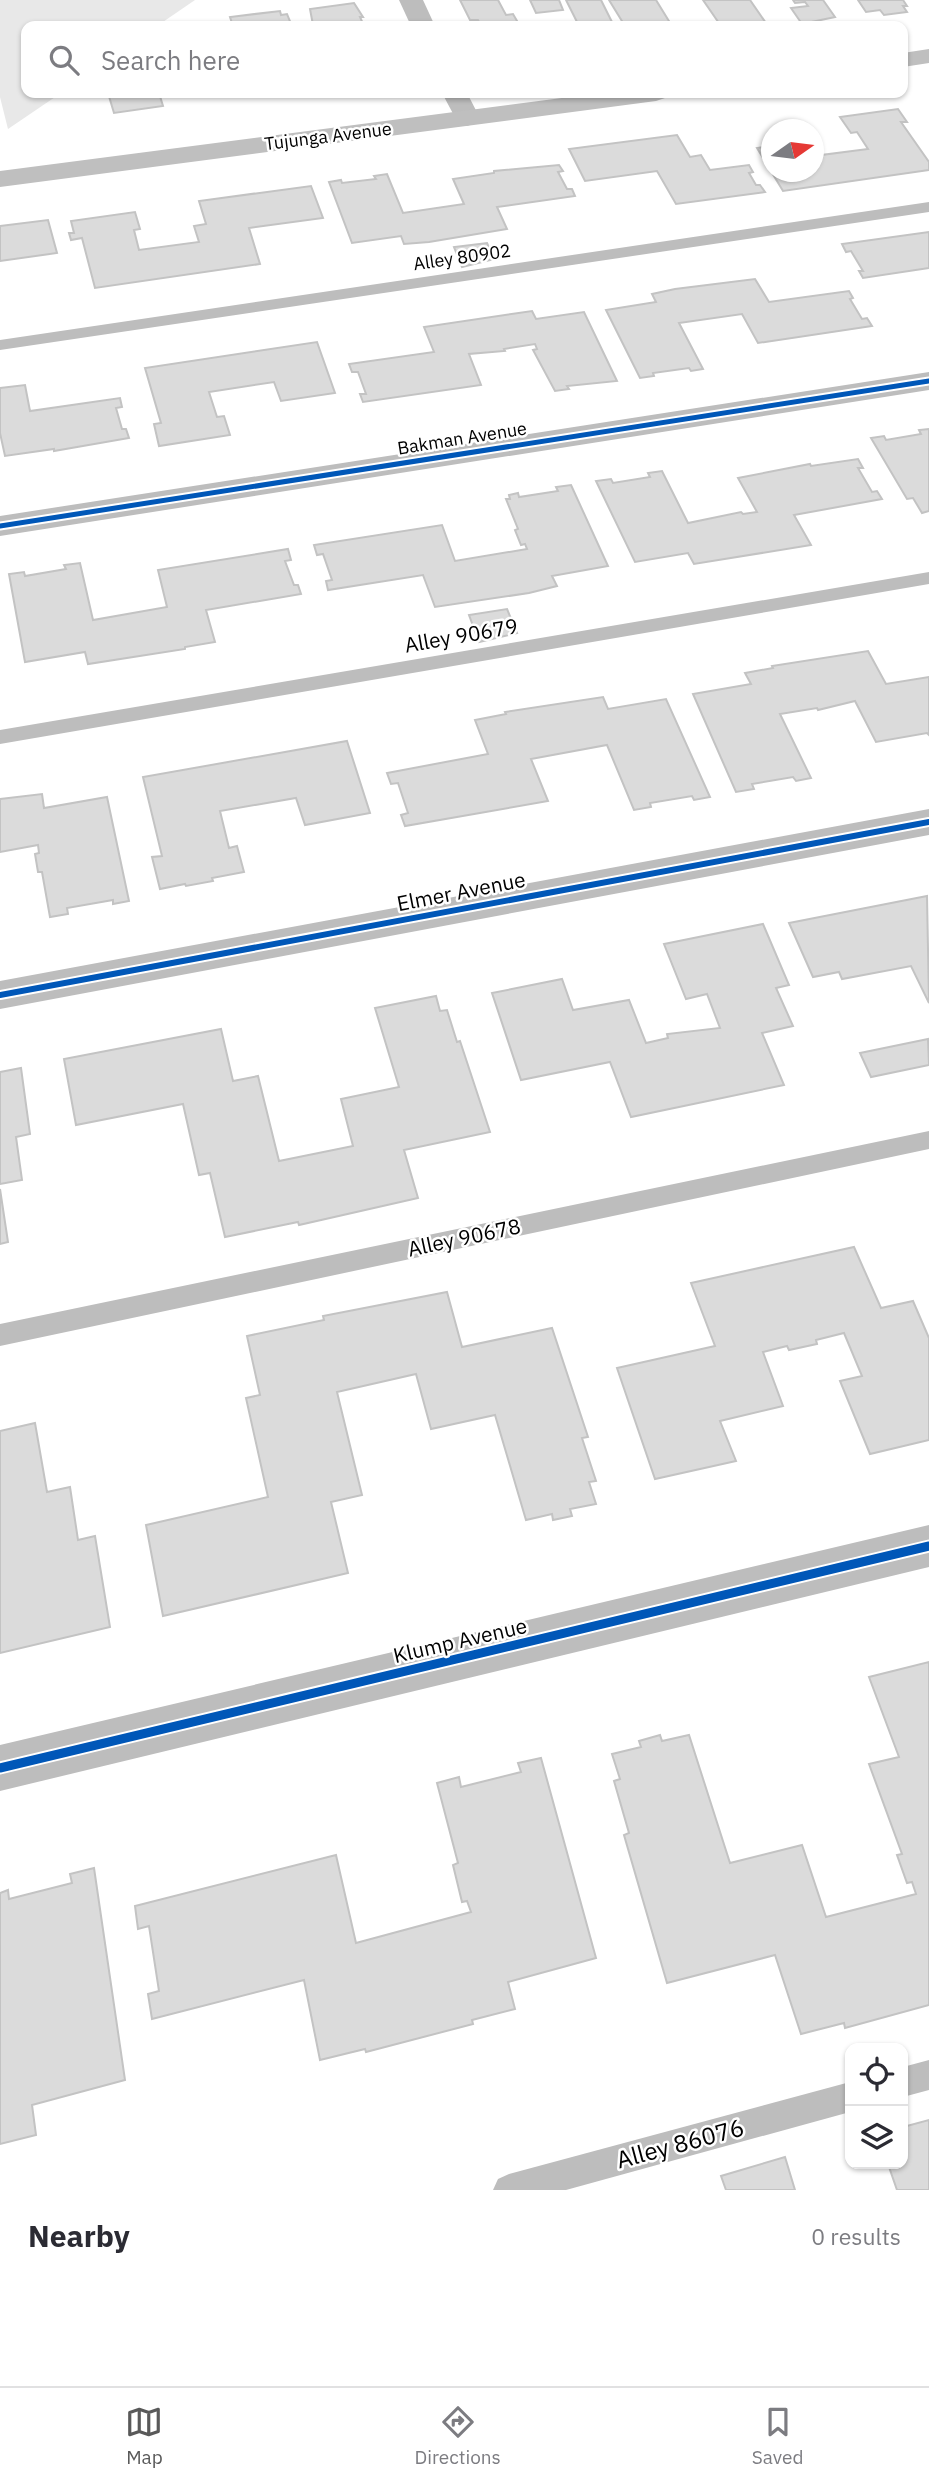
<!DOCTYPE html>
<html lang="en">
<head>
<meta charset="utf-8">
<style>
	:root { --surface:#fff; --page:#f2f2f3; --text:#2b2b33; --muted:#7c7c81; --line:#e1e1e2; --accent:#595959 }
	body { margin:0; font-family:"IBM Plex Sans",sans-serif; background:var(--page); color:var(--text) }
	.controls { position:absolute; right:21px; bottom:21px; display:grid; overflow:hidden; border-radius:14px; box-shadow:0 2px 5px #0004 }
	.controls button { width:63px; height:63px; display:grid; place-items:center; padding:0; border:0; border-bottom:2px solid var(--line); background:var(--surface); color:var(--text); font:35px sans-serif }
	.compass { position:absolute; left:761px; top:119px; width:63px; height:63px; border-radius:50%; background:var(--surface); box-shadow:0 2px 5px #0004; rotate:76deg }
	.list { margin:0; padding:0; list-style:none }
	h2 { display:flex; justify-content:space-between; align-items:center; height:91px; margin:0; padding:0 28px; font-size:30px }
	h2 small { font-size:23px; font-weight:400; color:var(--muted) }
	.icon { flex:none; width:38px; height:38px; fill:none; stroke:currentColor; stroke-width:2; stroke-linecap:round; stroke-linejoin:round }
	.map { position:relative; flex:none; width:929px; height:2190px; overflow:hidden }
	.search { position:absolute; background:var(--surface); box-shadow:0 2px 5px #0004; left:21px; right:21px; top:21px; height:77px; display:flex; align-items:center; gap:18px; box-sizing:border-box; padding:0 24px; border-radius:14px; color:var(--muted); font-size:26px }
	.sheet { height:196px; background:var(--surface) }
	nav { display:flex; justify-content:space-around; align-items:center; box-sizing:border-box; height:98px; border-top:2px solid var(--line); background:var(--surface); font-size:19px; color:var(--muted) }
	nav a { display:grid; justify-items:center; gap:4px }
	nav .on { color:var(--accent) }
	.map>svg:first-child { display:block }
</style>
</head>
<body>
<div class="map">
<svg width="929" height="2190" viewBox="0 0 929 2190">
	<rect width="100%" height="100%" fill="#fff"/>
	<polygon fill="#e8e8e8" points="0,0 195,0 157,26 26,26 26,93 61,93 8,129 0,97"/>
	<g fill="#dbdbdb" stroke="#c3c3c3" stroke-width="2">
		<polygon points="460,0 498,0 506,15 513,14 520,26 481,26 478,20 470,20"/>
		<polygon points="530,0 559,0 563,10 536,13"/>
		<polygon points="566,0 601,0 614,26 579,26"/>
		<polygon points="609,0 656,0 672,26 625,26"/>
		<polygon points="703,0 750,0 768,26 721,26"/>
		<polygon points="793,0 823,0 835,17 802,24 791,8 808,6 805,2 795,3"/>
		<polygon points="858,0 903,0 907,6 903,6 907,12 884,15 880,10 866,12"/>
		<polygon points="354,3 363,17 360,17 364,26 313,25 310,9"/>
		<polygon points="280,11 281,15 287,14 292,26 233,26 230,17"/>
		<polygon points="108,93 159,93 163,106 114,113"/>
		<polygon points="898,109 907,122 901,122 929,162 929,170 783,191 757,148 772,146 772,172 814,172 814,156 868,149 857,132 851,133 840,117"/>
		<polygon points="677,135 690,157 701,155 710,170 749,165 753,172 749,173 756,185 760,185 765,192 676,204 657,171 585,181 569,149"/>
		<polygon points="559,165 563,171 558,172 567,189 572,189 575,196 497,207 507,229 429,242 404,244 401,236 352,243 329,182 341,180 342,183 376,179 374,176 387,174 403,213 464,204 453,179 494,173 494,171"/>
		<polygon points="311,186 323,218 249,228 260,264 95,288 82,238 71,240 69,233 74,233 71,221 135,212 140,229 134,230 139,250 199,242 194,226 206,224 199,201"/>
		<polygon points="48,220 57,253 0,261 0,226"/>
		<polygon points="929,232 929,268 863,278 859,271 863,271 851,251 846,252 842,244"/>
		<polygon points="487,243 494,259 462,267 454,247"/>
		<polygon points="755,279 769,302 849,291 853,298 850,299 862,319 867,318 872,326 758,343 742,314 679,323 703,369 691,371 689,368 653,373 654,376 640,378 606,310 656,302 652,294 675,289"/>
		<polygon points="532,311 536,319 584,312 617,381 567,386 569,389 555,391 533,350 537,349 535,344 504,349 505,351 469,354 481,385 363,402 360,394 366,394 358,372 352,372 349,364 434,352 424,327"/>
		<polygon points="317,342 335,393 281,401 274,382 209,392 217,417 224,416 230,435 159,446 154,424 161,423 145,368"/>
		<polygon points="25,385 30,411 120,398 122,407 116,408 122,429 126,429 129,438 54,451 54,449 5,456 0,433 0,388"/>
		<polygon points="929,429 929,511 922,513 913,498 907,499 871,438 884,436 886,440 921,434 919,430"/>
		<polygon points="858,459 863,468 858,468 872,492 877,491 882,499 794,515 811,545 694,564 688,553 635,562 596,481 611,479 613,483 650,477 648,473 662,471 688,523 741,512 743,514 757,512 738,478 810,464 811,466"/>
		<polygon points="571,485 608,566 552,576 557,586 529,593 435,607 423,575 328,590 326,581 332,580 323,554 317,555 314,545 442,525 455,561 527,549 525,544 521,545 515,530 518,529 506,499 510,499 509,495 518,493 519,497 558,491 556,487"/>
		<polygon points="288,549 291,560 285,561 294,585 298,585 301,594 206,610 215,642 185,647 185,649 88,664 85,652 25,662 9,574 24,572 25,576 66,569 64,565 80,563 93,620 167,607 158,570"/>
		<polygon points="507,609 517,633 479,642 469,615"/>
		<polygon points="868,651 886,684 929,677 929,735 927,733 876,742 855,701 818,710 817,708 780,714 811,778 796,781 793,777 752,784 754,789 736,792 693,694 751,684 745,673 773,668 772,666"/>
		<polygon points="603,697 608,709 666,699 710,797 694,800 692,796 650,803 651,807 634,810 607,745 531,759 548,801 405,826 401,815 408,813 398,783 391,784 387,773 488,754 475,720 506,714 505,712"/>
		<polygon points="347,741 370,813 305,825 296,798 220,811 229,848 237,846 244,872 212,878 213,881 186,886 185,884 160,889 152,857 162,856 143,777"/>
		<polygon points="42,794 44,808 107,797 129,901 113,904 113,900 67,908 68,914 50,917 42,872 38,872 35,854 39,853 38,845 0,852 0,799"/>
		<polygon points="927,896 929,1003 911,966 842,979 839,972 813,977 789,923"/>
		<polygon points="763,924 789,985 776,988 793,1026 762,1033 784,1085 631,1117 610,1062 521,1080 492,993 562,979 573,1010 629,1000 646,1043 668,1038 667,1034 720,1028 707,994 686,999 664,944"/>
		<polygon points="436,996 440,1011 447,1010 457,1042 460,1041 490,1132 404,1150 418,1198 299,1225 298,1222 225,1237 210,1173 199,1175 183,1104 76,1125 64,1059 221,1029 233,1081 258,1076 279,1161 353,1146 341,1099 399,1087 375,1008"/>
		<polygon points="928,1039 929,1065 871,1077 860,1053"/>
		<polygon points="21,1068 30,1134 16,1137 22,1180 0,1184 0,1072"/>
		<polygon points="0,1189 8,1242 0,1244"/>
		<polygon points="854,1247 881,1308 913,1301 929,1338 929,1440 870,1454 840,1381 862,1376 844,1333 816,1340 817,1344 789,1350 787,1346 763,1352 783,1406 720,1421 736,1461 655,1479 617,1368 715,1346 691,1283"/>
		<polygon points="447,1292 462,1347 552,1328 588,1437 582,1438 596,1481 589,1482 596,1504 570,1509 572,1516 553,1520 552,1514 526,1520 495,1415 431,1429 416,1374 337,1392 362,1495 331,1502 348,1573 163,1616 146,1525 268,1497 246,1398 260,1395 247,1336 324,1320 323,1316"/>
		<polygon points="35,1423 47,1492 70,1487 78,1540 95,1536 110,1627 0,1653 0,1431"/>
		<polygon points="929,1662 929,2005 845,2028 844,2023 801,2034 775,1955 667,1983 624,1835 629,1833 614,1781 620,1779 612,1754 641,1747 639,1741 660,1735 662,1741 689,1735 730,1863 802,1845 826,1917 916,1894 912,1882 907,1883 897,1855 902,1854 869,1764 899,1757 869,1677"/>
		<polygon points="541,1758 596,1958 508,1982 515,2009 472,2020 473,2024 366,2052 365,2049 320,2060 304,1980 152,2019 148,1994 159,1991 149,1926 138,1929 135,1906 336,1855 356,1943 471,1912 467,1901 462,1902 453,1865 458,1863 437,1783 459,1777 461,1787 521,1772 518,1763"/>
		<polygon points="94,1868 125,2080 32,2105 36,2135 0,2144 0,1893 8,1890 9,1899 72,1883 70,1874"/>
		<polygon points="929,2120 929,2190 897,2190 888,2164 903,2164 903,2127"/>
		<polygon points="785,2157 795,2190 726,2190 721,2176"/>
	</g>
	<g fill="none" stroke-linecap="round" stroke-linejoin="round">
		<g fill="#bdbdbd" fill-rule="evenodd">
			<polygon points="929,202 929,212 0,350 0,340"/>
			<polygon points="929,572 929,584 0,744 0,730"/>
			<polygon points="929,1131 929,1149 0,1346 0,1324"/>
			<polygon points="929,2060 929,2090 903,2097 903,2067"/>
			<polygon points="850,2082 850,2112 566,2190 493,2190 498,2179 509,2174"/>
		</g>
		<g fill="#bdbdbd" fill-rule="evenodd">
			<polygon points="399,0 423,0 435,26 411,26"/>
			<polygon points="442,93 467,93 480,118 476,123 467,126 458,123"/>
			<polygon points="929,372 929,390 0,536 0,516"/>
			<polygon points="929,809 929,835 0,1009 0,981"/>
			<polygon points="929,1525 929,1567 0,1791 0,1745"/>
		</g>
		<g fill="#bfbfbf" fill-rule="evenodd">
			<polygon points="929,49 929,63 903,67 903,53"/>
			<polygon points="600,93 669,93 665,98 656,101 0,187 0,171"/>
		</g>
		<g stroke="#fff" stroke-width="9">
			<polyline id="cycleway-far2" points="0,526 929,381"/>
		</g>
		<g stroke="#fff" stroke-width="10">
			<polyline id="cycleway-far1" points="0,995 929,822"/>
		</g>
		<g stroke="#fff" stroke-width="13">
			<polyline id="cycleway" points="0,1768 929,1546"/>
		</g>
		<use href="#cycleway-far2" stroke="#0057b8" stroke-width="5"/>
		<use href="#cycleway-far1" stroke="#0057b8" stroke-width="6"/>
		<use href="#cycleway" stroke="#0057b8" stroke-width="9"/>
	</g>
	<g text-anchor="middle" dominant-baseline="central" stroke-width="5" stroke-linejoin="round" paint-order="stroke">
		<g font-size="18" fill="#000" stroke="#fff">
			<text transform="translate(328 136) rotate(-7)">Tujunga Avenue</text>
			<text transform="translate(462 257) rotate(-8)">Alley 80902</text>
			<text transform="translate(462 438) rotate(-9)">Bakman Avenue</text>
		</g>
		<g font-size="21" fill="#000" stroke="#fff">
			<text transform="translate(461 635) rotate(-10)">Alley 90679</text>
			<text transform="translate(461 891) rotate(-11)">Elmer Avenue</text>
			<text transform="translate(464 1237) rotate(-12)">Alley 90678</text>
			<text transform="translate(460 1640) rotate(-13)">Klump Avenue</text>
		</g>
		<g font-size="24" fill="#000" stroke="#fff">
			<text transform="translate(680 2143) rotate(-15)">Alley 86076</text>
		</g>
	</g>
</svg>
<div class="controls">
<button><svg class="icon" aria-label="locate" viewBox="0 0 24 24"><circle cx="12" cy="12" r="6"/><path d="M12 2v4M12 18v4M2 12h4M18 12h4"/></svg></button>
<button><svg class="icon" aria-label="layers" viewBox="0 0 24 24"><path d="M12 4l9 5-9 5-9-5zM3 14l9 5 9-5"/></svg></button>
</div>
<svg class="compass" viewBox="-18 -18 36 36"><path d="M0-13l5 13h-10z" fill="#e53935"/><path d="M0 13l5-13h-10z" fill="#7c7c81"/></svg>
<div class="search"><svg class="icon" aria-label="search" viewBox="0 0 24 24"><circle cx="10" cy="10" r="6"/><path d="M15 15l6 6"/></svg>Search here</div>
</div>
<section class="sheet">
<h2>Nearby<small>0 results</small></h2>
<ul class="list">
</ul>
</section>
<nav>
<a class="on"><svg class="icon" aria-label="map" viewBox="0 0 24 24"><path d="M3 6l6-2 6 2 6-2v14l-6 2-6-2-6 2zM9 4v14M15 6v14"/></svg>Map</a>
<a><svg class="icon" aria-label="directions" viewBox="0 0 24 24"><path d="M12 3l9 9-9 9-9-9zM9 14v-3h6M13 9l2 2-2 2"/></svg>Directions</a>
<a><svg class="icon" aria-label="saved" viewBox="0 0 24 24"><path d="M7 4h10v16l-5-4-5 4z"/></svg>Saved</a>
</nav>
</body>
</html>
